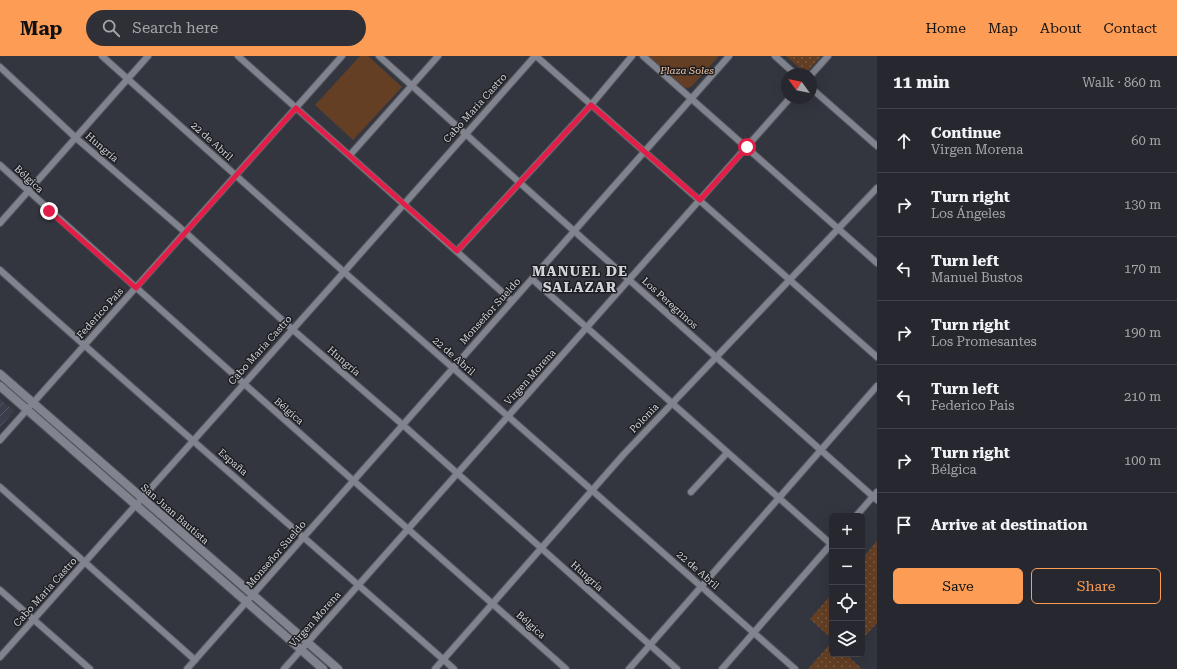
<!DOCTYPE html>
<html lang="en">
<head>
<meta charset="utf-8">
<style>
	:root { --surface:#27282f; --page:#2f3037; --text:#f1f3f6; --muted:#a4a6aa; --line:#43444b; --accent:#fd9d55 }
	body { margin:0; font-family:"Roboto Serif",serif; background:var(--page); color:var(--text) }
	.controls { position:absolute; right:12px; bottom:12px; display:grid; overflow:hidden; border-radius:6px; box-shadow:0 4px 16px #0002 }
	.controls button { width:36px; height:36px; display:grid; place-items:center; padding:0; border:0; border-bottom:1px solid var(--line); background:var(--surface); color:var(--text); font:20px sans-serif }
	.compass { position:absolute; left:781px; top:12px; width:36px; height:36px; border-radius:50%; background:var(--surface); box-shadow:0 4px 16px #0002; rotate:303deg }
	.stop { position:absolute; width:12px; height:12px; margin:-9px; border:3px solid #e11d48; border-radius:50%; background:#fff }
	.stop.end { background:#e11d48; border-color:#fff; box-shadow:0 1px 4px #0008 }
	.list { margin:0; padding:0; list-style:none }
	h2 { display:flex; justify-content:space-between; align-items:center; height:52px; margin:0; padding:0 16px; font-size:17px }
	h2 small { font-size:13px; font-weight:400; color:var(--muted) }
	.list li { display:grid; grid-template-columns:26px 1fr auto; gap:12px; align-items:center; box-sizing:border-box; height:64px; padding:0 16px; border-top:1px solid var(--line) }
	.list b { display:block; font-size:15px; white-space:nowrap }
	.list p { margin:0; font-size:13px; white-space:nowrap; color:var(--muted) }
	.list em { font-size:13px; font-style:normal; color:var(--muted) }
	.actions { display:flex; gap:8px; padding:12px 16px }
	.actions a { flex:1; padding:9px 0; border:1px solid var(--accent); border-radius:6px; text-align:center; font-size:14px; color:var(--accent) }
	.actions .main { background:var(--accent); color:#111 }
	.icon { flex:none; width:22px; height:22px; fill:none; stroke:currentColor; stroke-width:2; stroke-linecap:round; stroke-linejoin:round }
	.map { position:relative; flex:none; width:877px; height:613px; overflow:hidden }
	header { display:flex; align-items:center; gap:24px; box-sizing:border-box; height:56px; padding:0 20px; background:var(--accent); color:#111 }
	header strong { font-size:19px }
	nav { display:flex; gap:22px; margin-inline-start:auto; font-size:14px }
	.search { width:280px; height:36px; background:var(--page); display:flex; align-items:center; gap:10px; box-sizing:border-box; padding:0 14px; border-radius:22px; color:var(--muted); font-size:15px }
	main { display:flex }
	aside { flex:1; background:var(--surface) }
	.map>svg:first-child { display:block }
</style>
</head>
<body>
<header>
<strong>Map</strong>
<div class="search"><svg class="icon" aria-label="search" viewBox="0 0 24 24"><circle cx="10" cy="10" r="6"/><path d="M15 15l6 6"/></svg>Search here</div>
<nav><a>Home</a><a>Map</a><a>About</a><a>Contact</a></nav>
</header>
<main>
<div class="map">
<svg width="877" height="613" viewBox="0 0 877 613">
	<defs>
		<pattern id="industrial-furrows" width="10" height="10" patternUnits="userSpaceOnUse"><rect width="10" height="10" fill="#3a3d4c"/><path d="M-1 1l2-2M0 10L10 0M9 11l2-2" fill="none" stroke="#565865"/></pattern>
		<pattern id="grass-dots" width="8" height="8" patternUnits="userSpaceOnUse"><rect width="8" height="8" fill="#643f24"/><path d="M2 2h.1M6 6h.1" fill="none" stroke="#795a43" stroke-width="1.8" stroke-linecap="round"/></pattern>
	</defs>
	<rect width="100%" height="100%" fill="#34363f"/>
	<polygon fill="url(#industrial-furrows)" points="0,343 14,355 0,371"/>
	<g fill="url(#grass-dots)">
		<polygon points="786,0 821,0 809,14 803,15"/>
		<polygon points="877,485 877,567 862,583 862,503"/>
		<polygon points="832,538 832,583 810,563"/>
		<polygon points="832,586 832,598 849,598 848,600 862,613 808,613"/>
	</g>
	<g fill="#643f24">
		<polygon points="360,0 368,0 402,31 353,84 315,49"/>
		<polygon points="648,0 719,0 692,30 688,32 684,31"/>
	</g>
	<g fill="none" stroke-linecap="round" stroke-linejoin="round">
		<g stroke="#53555c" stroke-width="8">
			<g id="minor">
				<polyline points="102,0 344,216 795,613"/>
				<polyline points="238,0 512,245"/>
				<polyline points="379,0 520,127 877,444"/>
				<polyline points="536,0 877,301"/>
				<polyline points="643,0 877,207"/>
				<polyline points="775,0 795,18"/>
				<polyline points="0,11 76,82 185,176 292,273 403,369 677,613"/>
				<polyline points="811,19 828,0"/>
				<polyline points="811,32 877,90"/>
				<polyline points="350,99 438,0"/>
				<path d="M0,109c187,170 377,336 566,504"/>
				<polyline points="0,167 148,0"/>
				<polyline points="457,195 591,49 632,0"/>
				<path d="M0,214c150,135 303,266 454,399"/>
				<polyline points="532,223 832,489"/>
				<polyline points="0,384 342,0"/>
				<polyline points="0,431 195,604"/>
				<polyline points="691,436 727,397"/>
				<polyline points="856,460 877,436"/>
				<polyline points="0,534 90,613"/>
				<polyline points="0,601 344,216 535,0"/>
				<polyline points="187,613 729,0"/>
				<polyline points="284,613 790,42"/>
				<polyline points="435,613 624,398 877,132"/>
				<polyline points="629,613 877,330"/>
				<polyline points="722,613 832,487"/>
			</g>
		</g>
		<g stroke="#53555c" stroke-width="10">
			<g id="tertiary">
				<polyline points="0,318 338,613"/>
				<polyline points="0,330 323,613"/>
			</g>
		</g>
		<use href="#minor" stroke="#81848e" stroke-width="6"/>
		<use href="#tertiary" stroke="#81848e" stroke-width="8"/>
	</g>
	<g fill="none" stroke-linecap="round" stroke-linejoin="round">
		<polyline stroke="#e11d48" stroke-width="5" points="49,155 136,232 296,52 457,195 591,49 700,144 747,91"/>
	</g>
	<g text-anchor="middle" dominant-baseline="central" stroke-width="3" stroke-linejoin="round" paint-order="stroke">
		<g font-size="10" font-style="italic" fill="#f6c5a4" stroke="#1d1e22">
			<text x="687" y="14">Plaza Soles</text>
		</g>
		<g font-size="10" fill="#d3d4da" stroke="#1d1e22">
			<text transform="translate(475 52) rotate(-48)">Cabo Maria Castro</text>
			<text transform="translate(212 85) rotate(42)">22 de Abril</text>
			<text transform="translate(102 91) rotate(41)">Hungría</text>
			<text transform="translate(29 123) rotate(43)">Bélgica</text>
			<text transform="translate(670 247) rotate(42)">Los Peregrinos</text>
			<text transform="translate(490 255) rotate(-48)">Monseñor Sueldo</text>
			<text transform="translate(100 257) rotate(-48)">Federico Pais</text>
			<text transform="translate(260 294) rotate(-48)">Cabo Maria Castro</text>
			<text transform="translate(454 300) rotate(41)">22 de Abril</text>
			<text transform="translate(344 305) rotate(41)">Hungría</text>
			<text transform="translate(530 321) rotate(-48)">Virgen Morena</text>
			<text transform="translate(289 355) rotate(41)">Bélgica</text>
			<text transform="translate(644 362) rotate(-46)">Polonia</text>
			<text transform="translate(233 406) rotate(41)">España</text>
			<text transform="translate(175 458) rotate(41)">San Juan Bautista</text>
			<text transform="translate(276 498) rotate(-49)">Monseñor Sueldo</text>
			<text transform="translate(698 514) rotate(41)">22 de Abril</text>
			<text transform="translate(587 520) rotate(42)">Hungría</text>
			<text transform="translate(45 536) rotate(-48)">Cabo Maria Castro</text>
			<text transform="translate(315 563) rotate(-48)">Virgen Morena</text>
			<text transform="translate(531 569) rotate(42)">Bélgica</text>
		</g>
		<g font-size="14" font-weight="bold" letter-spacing="1" fill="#d3d4da" stroke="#1d1e22">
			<text x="580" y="215">MANUEL DE<tspan x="580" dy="16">SALAZAR</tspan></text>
		</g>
	</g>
</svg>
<div class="controls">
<button>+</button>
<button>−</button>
<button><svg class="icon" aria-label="locate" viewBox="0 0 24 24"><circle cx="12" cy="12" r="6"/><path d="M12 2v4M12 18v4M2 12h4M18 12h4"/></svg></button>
<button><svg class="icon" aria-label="layers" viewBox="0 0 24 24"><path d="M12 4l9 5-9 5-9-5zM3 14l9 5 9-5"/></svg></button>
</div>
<svg class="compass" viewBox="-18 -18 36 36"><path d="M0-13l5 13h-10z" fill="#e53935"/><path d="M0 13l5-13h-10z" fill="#a4a6aa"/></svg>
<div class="stop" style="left:747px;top:91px"></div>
<div class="stop end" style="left:49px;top:155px"></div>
</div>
<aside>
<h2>11 min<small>Walk · 860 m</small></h2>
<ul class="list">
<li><svg class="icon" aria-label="ahead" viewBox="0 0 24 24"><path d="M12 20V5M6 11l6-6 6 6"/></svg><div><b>Continue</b><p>Virgen Morena</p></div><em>60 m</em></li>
<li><svg class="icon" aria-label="right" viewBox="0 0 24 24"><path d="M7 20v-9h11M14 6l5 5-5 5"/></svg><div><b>Turn right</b><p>Los Ángeles</p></div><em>130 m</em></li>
<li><svg class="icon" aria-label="left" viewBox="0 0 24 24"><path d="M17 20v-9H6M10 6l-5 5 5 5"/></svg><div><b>Turn left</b><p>Manuel Bustos</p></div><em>170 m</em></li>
<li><svg class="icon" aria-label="right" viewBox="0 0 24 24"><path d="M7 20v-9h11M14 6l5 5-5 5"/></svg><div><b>Turn right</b><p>Los Promesantes</p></div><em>190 m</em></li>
<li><svg class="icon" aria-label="left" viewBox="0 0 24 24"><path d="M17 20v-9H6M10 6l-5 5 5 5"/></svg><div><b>Turn left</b><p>Federico Pais</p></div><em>210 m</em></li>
<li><svg class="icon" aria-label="right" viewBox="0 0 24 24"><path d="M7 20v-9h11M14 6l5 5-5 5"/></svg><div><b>Turn right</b><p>Bélgica</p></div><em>100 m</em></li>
<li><svg class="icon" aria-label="arrive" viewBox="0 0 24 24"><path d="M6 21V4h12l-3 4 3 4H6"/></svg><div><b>Arrive at destination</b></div></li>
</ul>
<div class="actions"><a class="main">Save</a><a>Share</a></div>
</aside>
</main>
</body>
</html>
